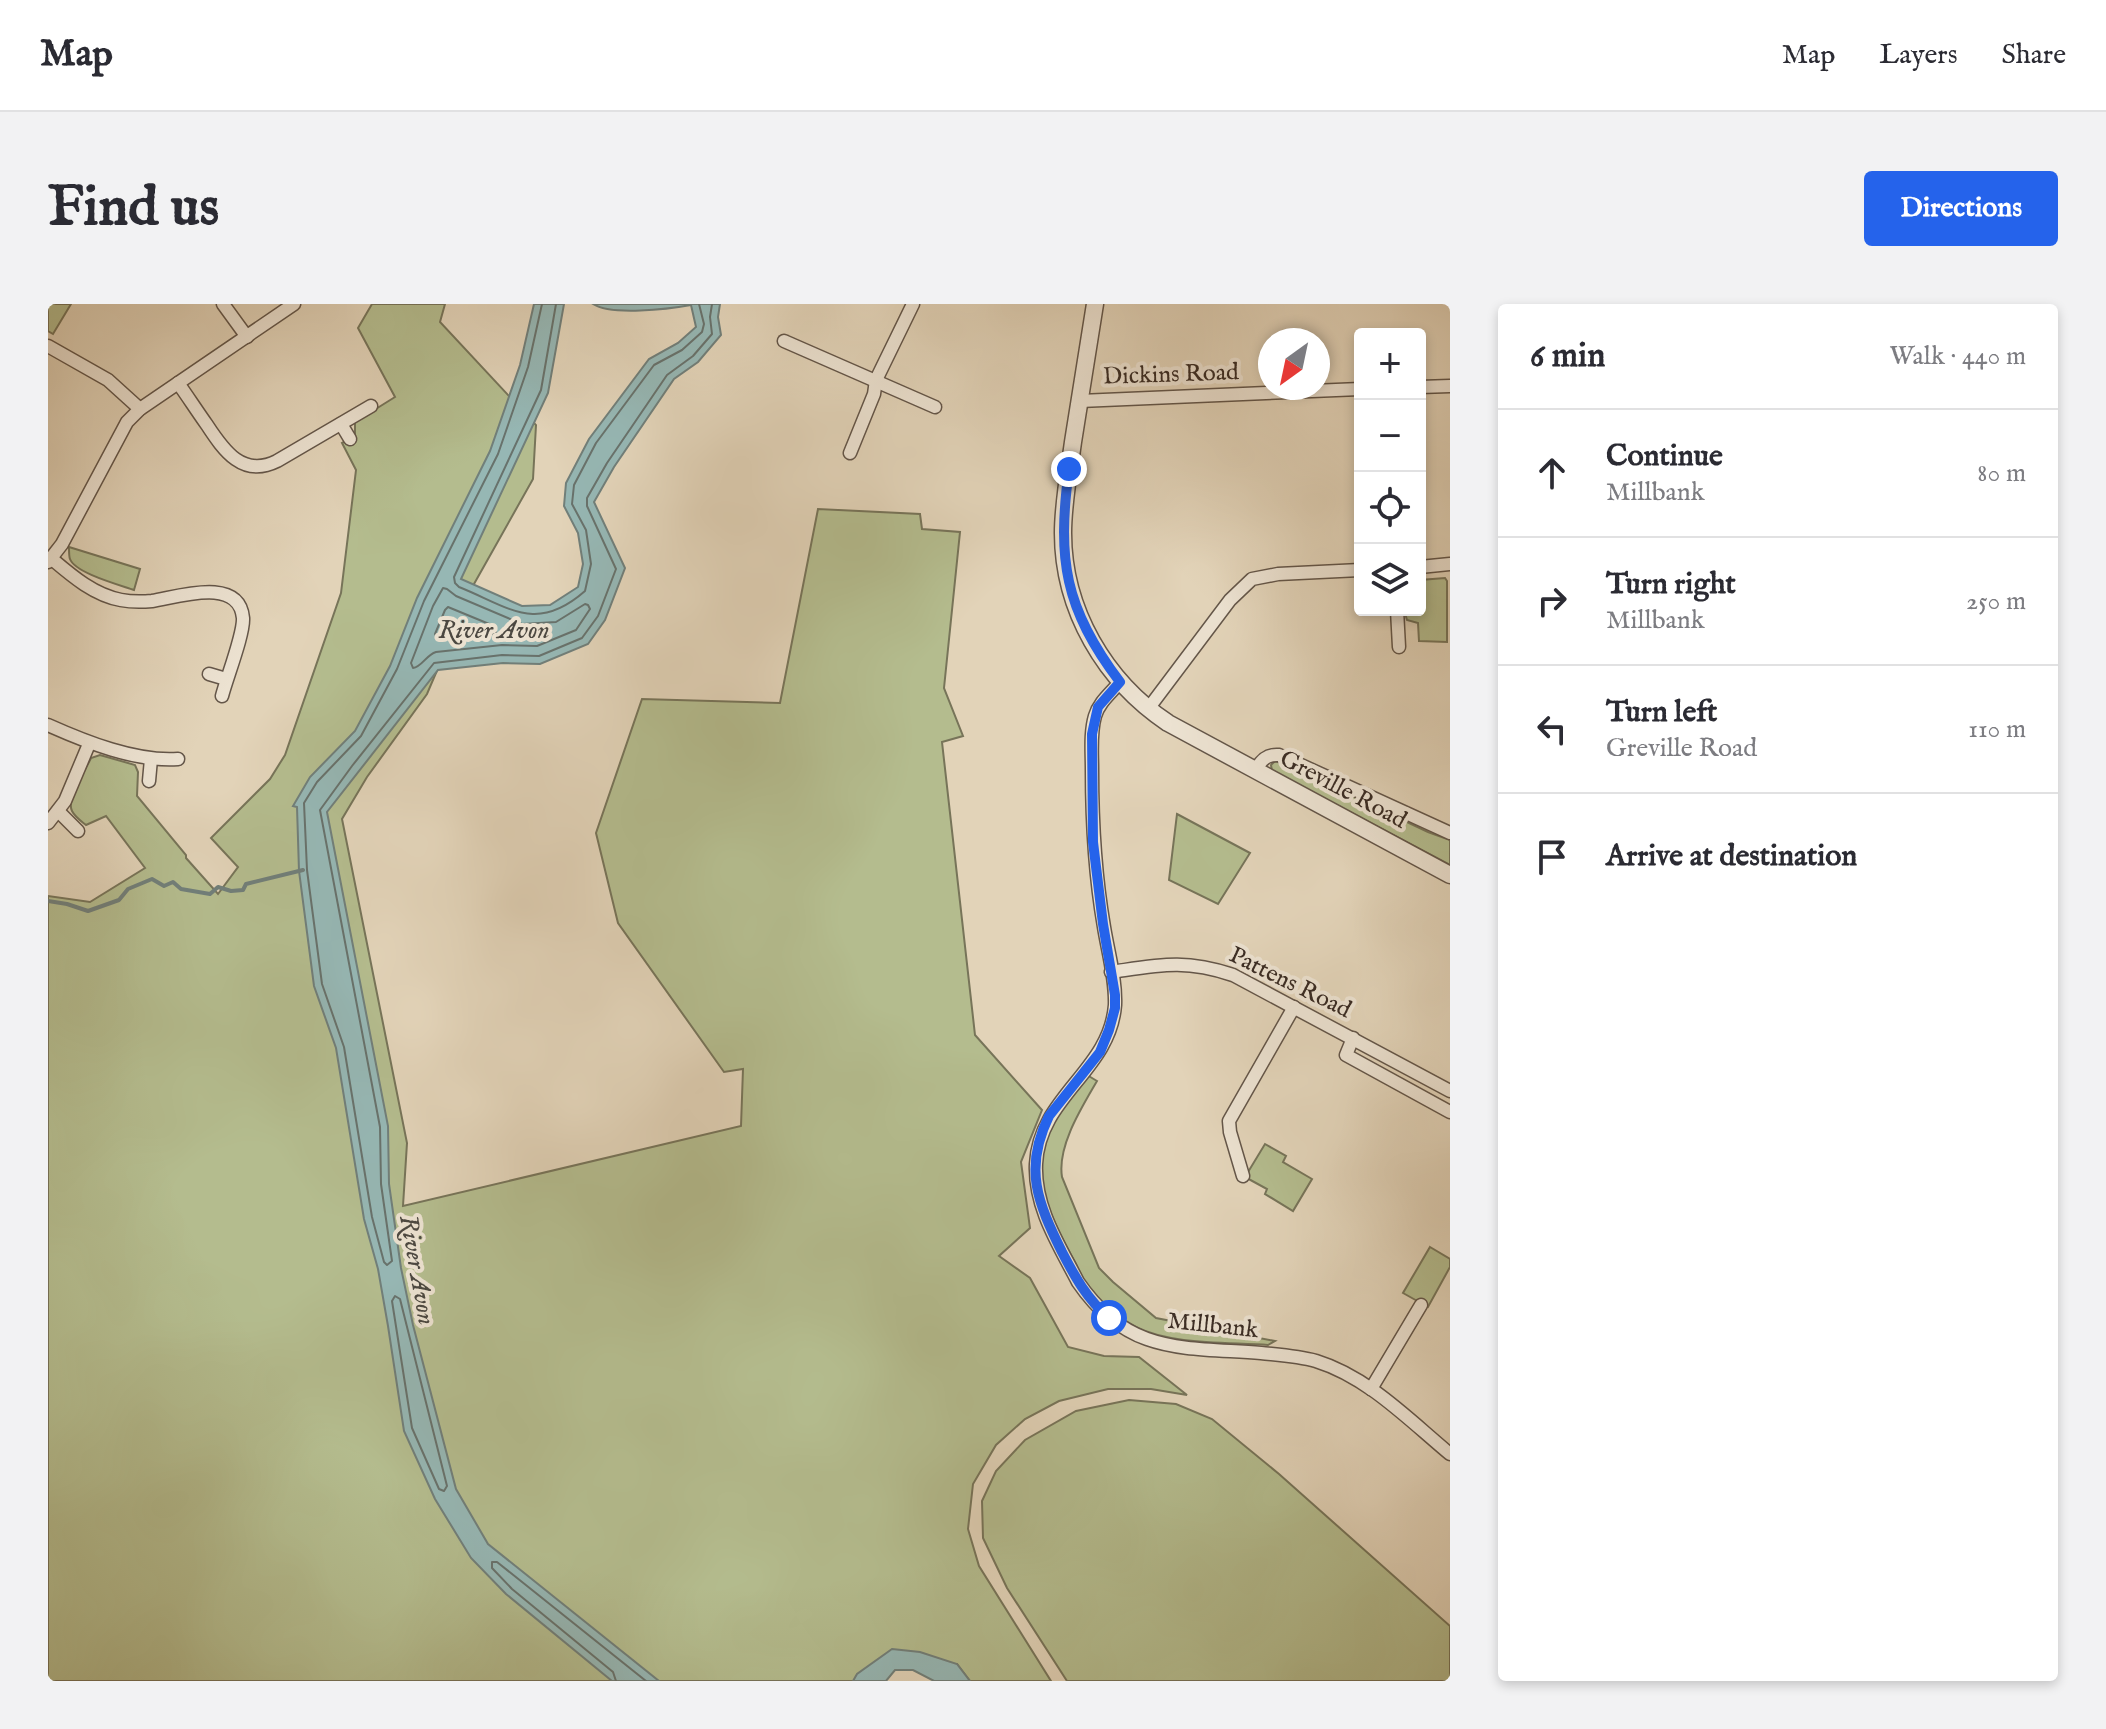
<!DOCTYPE html>
<html lang="en">
<head>
<meta charset="utf-8">
<style>
	:root { --surface:#fff; --page:#f2f2f3; --text:#2b2b33; --muted:#7c7c81; --line:#e1e1e2; --accent:#2563eb }
	body { margin:0; font-family:"IM FELL English",serif; background:var(--page); color:var(--text) }
	.controls { position:absolute; right:24px; top:24px; display:grid; overflow:hidden; border-radius:8px; box-shadow:0 4px 12px #0003 }
	.controls button { width:72px; height:72px; display:grid; place-items:center; padding:0; border:0; border-bottom:2px solid var(--line); background:var(--surface); color:var(--text); font:40px sans-serif }
	.compass { position:absolute; left:1210px; top:24px; width:72px; height:72px; border-radius:50%; background:var(--surface); box-shadow:0 4px 12px #0003; rotate:213deg }
	.stop { position:absolute; width:24px; height:24px; margin:-18px; border:6px solid #2563eb; border-radius:50%; background:#fff }
	.stop.end { background:#2563eb; border-color:#fff; box-shadow:0 2px 8px #0008 }
	.list { margin:0; padding:0; list-style:none }
	h2 { display:flex; justify-content:space-between; align-items:center; height:104px; margin:0; padding:0 32px; font-size:34px }
	h2 small { font-size:26px; font-weight:400; color:var(--muted) }
	.list li { display:grid; grid-template-columns:52px 1fr auto; gap:24px; align-items:center; box-sizing:border-box; height:128px; padding:0 32px; border-top:2px solid var(--line) }
	.list b { display:block; font-size:30px; white-space:nowrap }
	.list p { margin:0; font-size:26px; white-space:nowrap; color:var(--muted) }
	.list em { font-size:26px; font-style:normal; color:var(--muted) }
	.icon { flex:none; width:44px; height:44px; fill:none; stroke:currentColor; stroke-width:2; stroke-linecap:round; stroke-linejoin:round }
	.map { position:relative; flex:none; width:1402px; height:1377px; overflow:hidden; border-radius:8px }
	header { display:flex; align-items:center; gap:48px; box-sizing:border-box; height:112px; padding:0 40px; background:var(--surface); border-bottom:2px solid var(--line) }
	header strong { font-size:38px }
	nav { display:flex; gap:44px; margin-inline-start:auto; font-size:28px }
	.intro { display:flex; align-items:center; justify-content:space-between; box-sizing:border-box; height:192px; padding:0 48px }
	h1 { margin:0; font-size:56px }
	.button { padding:20px 36px; border-radius:8px; background:var(--accent); color:#fff; font-size:28px; font-weight:700 }
	main { display:flex; gap:48px; padding:0 48px }
	aside { flex:1; background:var(--surface); border-radius:8px; box-shadow:0 4px 12px #0003 }
	.map>svg:first-child { display:block }
</style>
</head>
<body>
<header>
<strong>Map</strong>
<nav><a>Map</a><a>Layers</a><a>Share</a></nav>
</header>
<div class="intro"><h1>Find us</h1><a class="button">Directions</a></div>
<main>
<div class="map">
<svg width="1402" height="1377" viewBox="0 0 1402 1377">
	<rect width="100%" height="100%" fill="#e2d3b8"/>
	<filter id="stains"><feTurbulence type="fractalNoise" baseFrequency=".0025" numOctaves="4"/><feColorMatrix values="0 0 0 0 .2 0 0 0 0 .09 0 0 0 0 .02 0 0 0 .5 -.17"/></filter>
	<radialGradient id="worn" r=".72"><stop offset=".6" stop-color="#630" stop-opacity="0"/><stop offset="1" stop-color="#630" stop-opacity=".3"/></radialGradient>
	<g fill="#b4bc8e" stroke="#777459" stroke-width="2">
		<polygon points="0,0 23,0 5,30 0,27"/>
		<path d="M324,0h73l-5,18 96,103 -3,54 -59,105 -47,110 -60,83 -25,42 65,324 -4,63 338,-80 2,-57 -19,3 -106,-149 -22,-90 46,-134 138,4 38,-194 102,5 2,15 38,3 -16,156 19,48 -21,6 33,293 67,75 -21,52 9,66 -31,28 31,22 38,69 36,9 35,1 48,38 -36,-6h-43l-49,12 -34,18 -29,26 -23,39 -5,45 11,37 72,115h-81l-13,-17h-65l-14,17h-830v-785l42,6 55,-34 -39,-52 -20,9c-5,-4 -11,-8 -14,-14 -6,-12 13,-40 19,-53l9,-3 35,10 3,7 -1,24 49,59v3l32,36 20,-27 -27,-29 59,-59 15,-24 56,-162 15,-123 -14,-27 13,-7v-14l40,-25 -37,-69z"/>
		<path d="M21,243l71,22 -6,21c-14,-5 -59,-17 -64,-31 -1,-2 -1,-10 -1,-12z"/>
		<polygon points="1397,274 1399,277 1399,338 1371,337 1370,319 1359,316 1356,306 1372,306 1372,276"/>
		<polygon points="1227,457 1241,462 1380,528 1402,536 1402,561 1224,467 1223,461"/>
		<polygon points="1129,510 1202,549 1170,600 1121,576"/>
		<path d="M1039,771l10,6c-15,26 -40,65 -35,96l37,91 14,14 43,36 119,23 -7,4c-40,-3 -97,0 -132,-18 -17,-9 -35,-23 -47,-39 -6,-7 -10,-18 -14,-26 -17,-31 -37,-68 -35,-103 3,-34 27,-58 47,-84z"/>
		<polygon points="1217,840 1238,852 1235,858 1264,875 1245,907 1217,890 1219,885 1197,873"/>
		<polygon points="1382,943 1402,955 1402,963 1380,1003 1355,989"/>
		<polygon points="1081,1096 1128,1100 1164,1115 1231,1170 1402,1322 1402,1377 1019,1377 959,1284 935,1234 934,1197 948,1167 977,1136 1028,1107"/>
	</g>
	<g fill="#96b7b4" stroke="#717f7a" stroke-width="2">
		<path d="M486,0h30l-16,89 -87,186 61,27 28,-1 28,-18 5,-23 -5,-31 -14,-27 2,-23 23,-44 60,-80 29,-16 18,-16 -5,-22c-22,4 -80,11 -98,-1h127l-2,13 3,18 -23,27 -24,17 -60,88 -20,35 31,66 -20,52 -17,24 -48,20 -37,-1 -65,7 -111,142 61,314 1,58 12,84 12,57 43,164 32,55 171,137h-47l-106,-87 -35,-36 -36,-59 -31,-68 -16,-105 -10,-57 -14,-50 -28,-171 -22,-62 -15,-115 -2,-64 -4,-1 17,-29 45,-46 35,-65 27,-68 73,-147 30,-86z"/>
		<polygon points="844,1345 872,1348 909,1360 922,1377 886,1377 865,1366 847,1366 838,1377 805,1377 809,1370"/>
	</g>
	<g fill="none" stroke-linecap="round" stroke-linejoin="round">
		<g stroke="#68726c" stroke-width="2">
			<polyline points="494,0 480,63 450,150 376,297 349,365 313,432 269,478 256,499 259,566 274,680 296,743 324,913 336,958 339,961 344,957 333,880 332,823 272,506 304,462 386,359 454,351 491,352 534,334 550,312 568,265 539,202 539,194 559,159 619,71 645,52 664,30 662,13 664,0"/>
			<path d="M508,0l-15,86 -87,187 1,6 4,4c50,20 77,47 126,4l6,-27 -5,-34 -14,-26 2,-19 22,-42 58,-78 28,-15 20,-18 2,-8 -5,-20"/>
			<path d="M395,284l4,1 9,7 66,28 34,-2 29,-18 3,1 2,4 -14,21 -39,16 -35,-1 -66,7c-10,3 -14,15 -23,16l-2,-5 22,-57z"/>
			<polygon points="400,303 446,322 448,328 445,330 389,335 387,330 397,306"/>
			<polygon points="347,992 352,995 399,1182 396,1187 391,1185 364,1124 344,997"/>
			<polyline points="568,1377 565,1368 464,1285 444,1264 444,1258 449,1258 598,1377"/>
		</g>
		<polyline stroke="#717f7a" stroke-width="4" points="0,597 19,600 40,607 71,596 80,585 104,575 116,582 125,578 133,585 162,590 170,583 183,587 195,586 198,580 255,566"/>
		<g stroke="#645649" stroke-width="15">
			<g id="minor">
				<polyline points="175,0 199,33"/>
				<polyline points="736,37 887,103"/>
				<polyline points="0,42 60,76 92,105"/>
				<path d="M130,79c10,14 19,28 29,42 17,26 36,53 70,36l94,-55"/>
				<polyline points="1372,83 1402,82"/>
				<polyline points="1032,97 1312,85"/>
				<polyline points="293,120 302,135"/>
				<polyline points="802,149 826,90 828,76 865,0"/>
				<path d="M4,255c20,17 42,36 69,41 10,2 20,2 31,1 26,-4 87,-25 91,17 1,16 -16,59 -21,78"/>
				<polyline points="0,258 14,240 79,118 92,105 246,0"/>
				<polyline points="1372,263 1402,260"/>
				<polyline points="1349,306 1351,343"/>
				<polyline points="161,370 178,375"/>
				<path d="M1072,378c-9,11 -21,20 -25,34 -5,17 -3,36 -3,54 0,53 3,105 12,157 4,25 12,52 11,78 -5,66 -76,91 -79,159 -2,43 23,81 42,118 50,73 104,65 183,71 19,2 37,3 55,8 52,16 93,59 134,93"/>
				<polyline points="1100,405 1182,296 1204,275 1230,270 1312,266"/>
				<path d="M0,421c38,17 88,37 130,34"/>
				<path d="M1208,466c5,-10 11,-16 23,-15l171,78"/>
				<polyline points="101,477 103,455"/>
				<polyline points="10,507 30,527"/>
				<polyline points="0,519 17,497 41,440"/>
				<path d="M1063,668c49,-7 73,-13 122,3l217,116"/>
				<polyline points="1305,734 1298,751 1402,808"/>
				<polyline points="1195,872 1182,828 1181,817 1246,703"/>
				<polyline points="1323,1085 1373,1001"/>
			</g>
		</g>
		<g stroke="#645649" stroke-width="19">
			<path id="tertiary" d="M1047,0c-7,46 -15,92 -22,138 -4,30 -10,61 -10,91 0,77 42,148 105,190l282,152"/>
		</g>
		<use href="#minor" stroke="#ece2d1" stroke-width="12"/>
		<use href="#tertiary" stroke="#ece2d1" stroke-width="16"/>
	</g>
	<g fill="none" stroke-linecap="round" stroke-linejoin="round">
		<path stroke="#2563eb" stroke-width="10" d="M1021,165c-12,90 -5,139 51,213l-22,25 -6,27 1,108 10,82 12,71v13l-6,22 -9,22 -51,64c-26,53 -11,87 13,136 13,25 25,47 47,66"/>
	</g>
	<g text-anchor="middle" dominant-baseline="central" stroke-width="8" stroke-linejoin="round" paint-order="stroke">
		<g font-size="24" fill="#3a2c24" stroke="#ece2d1">
			<text transform="translate(1123 71) rotate(-2)">Dickins Road</text>
			<text transform="translate(1295 486) rotate(28)">Greville Road</text>
			<text transform="translate(1242 679) rotate(26)">Pattens Road</text>
			<text transform="translate(1165 1022) rotate(6)">Millbank</text>
		</g>
		<g font-size="26" font-style="italic" fill="#4c4841" stroke="#ece2d1">
			<text x="446" y="326">River Avon</text>
			<text transform="translate(369 966) rotate(80)">River Avon</text>
		</g>
	</g>
	<rect width="100%" height="100%" filter="url(#stains)"/>
	<rect width="100%" height="100%" fill="url(#worn)"/>
</svg>
<div class="controls">
<button>+</button>
<button>−</button>
<button><svg class="icon" aria-label="locate" viewBox="0 0 24 24"><circle cx="12" cy="12" r="6"/><path d="M12 2v4M12 18v4M2 12h4M18 12h4"/></svg></button>
<button><svg class="icon" aria-label="layers" viewBox="0 0 24 24"><path d="M12 4l9 5-9 5-9-5zM3 14l9 5 9-5"/></svg></button>
</div>
<svg class="compass" viewBox="-18 -18 36 36"><path d="M0-13l5 13h-10z" fill="#e53935"/><path d="M0 13l5-13h-10z" fill="#7c7c81"/></svg>
<div class="stop" style="left:1061px;top:1014px"></div>
<div class="stop end" style="left:1021px;top:165px"></div>
</div>
<aside>
<h2>6 min<small>Walk · 440 m</small></h2>
<ul class="list">
<li><svg class="icon" aria-label="ahead" viewBox="0 0 24 24"><path d="M12 20V5M6 11l6-6 6 6"/></svg><div><b>Continue</b><p>Millbank</p></div><em>80 m</em></li>
<li><svg class="icon" aria-label="right" viewBox="0 0 24 24"><path d="M7 20v-9h11M14 6l5 5-5 5"/></svg><div><b>Turn right</b><p>Millbank</p></div><em>250 m</em></li>
<li><svg class="icon" aria-label="left" viewBox="0 0 24 24"><path d="M17 20v-9H6M10 6l-5 5 5 5"/></svg><div><b>Turn left</b><p>Greville Road</p></div><em>110 m</em></li>
<li><svg class="icon" aria-label="arrive" viewBox="0 0 24 24"><path d="M6 21V4h12l-3 4 3 4H6"/></svg><div><b>Arrive at destination</b></div></li>
</ul>
</aside>
</main>
</body>
</html>
